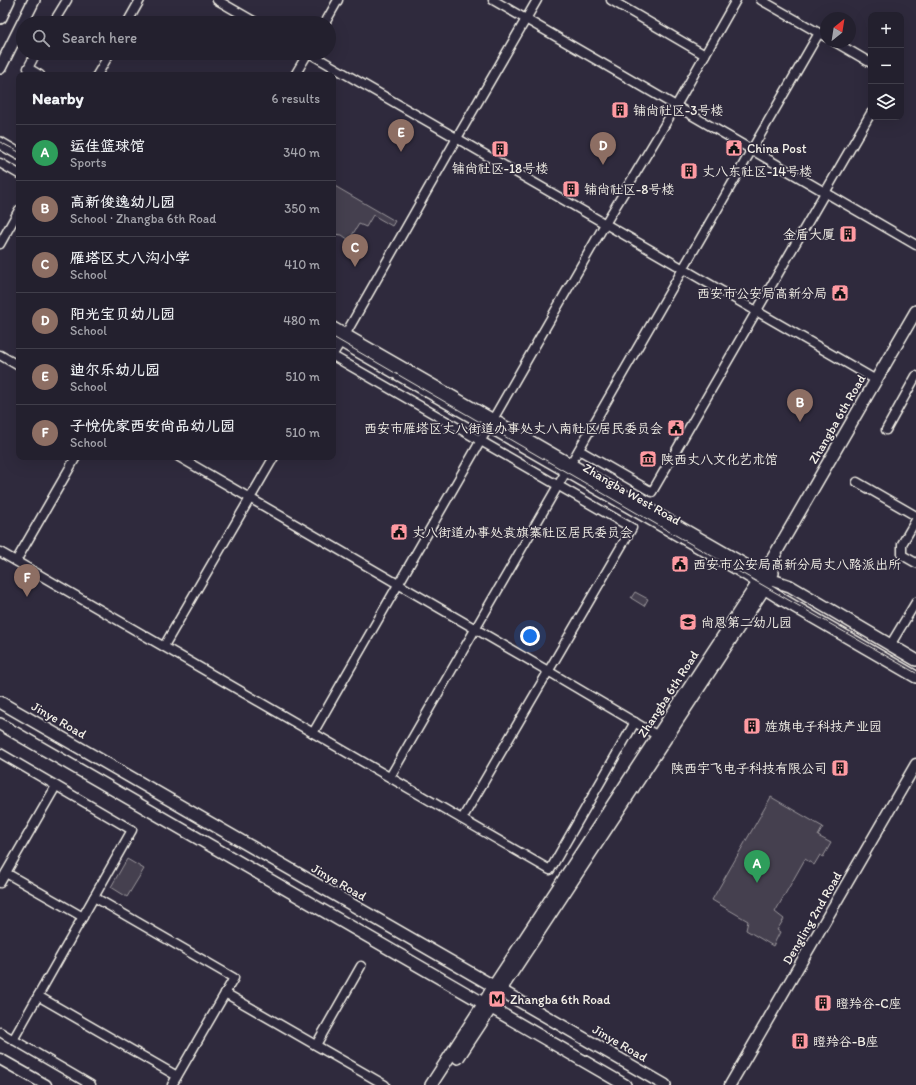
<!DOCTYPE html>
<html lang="en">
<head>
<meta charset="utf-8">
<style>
	:root { --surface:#23202e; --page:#2b2836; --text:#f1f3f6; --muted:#a3a3aa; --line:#403e4a; --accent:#8bbbb9 }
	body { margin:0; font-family:Itim,"LXGW WenKai TC",sans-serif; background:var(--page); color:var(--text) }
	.controls { position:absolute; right:12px; top:12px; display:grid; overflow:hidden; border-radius:8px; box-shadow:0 4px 16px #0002 }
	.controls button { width:36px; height:36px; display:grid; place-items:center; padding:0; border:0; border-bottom:1px solid var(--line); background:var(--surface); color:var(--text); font:20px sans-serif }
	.compass { position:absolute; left:820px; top:12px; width:36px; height:36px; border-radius:50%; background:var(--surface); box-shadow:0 4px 16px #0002; rotate:30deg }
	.you { position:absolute; left:530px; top:636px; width:14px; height:14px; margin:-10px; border:3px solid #fff; border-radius:50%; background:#1a73e8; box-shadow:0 0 0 6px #1a73e833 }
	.badge { display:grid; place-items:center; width:26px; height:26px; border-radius:50%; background:var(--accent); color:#fff; font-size:13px; font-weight:700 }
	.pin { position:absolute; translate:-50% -33px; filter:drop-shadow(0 1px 2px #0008) }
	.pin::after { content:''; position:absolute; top:21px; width:14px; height:12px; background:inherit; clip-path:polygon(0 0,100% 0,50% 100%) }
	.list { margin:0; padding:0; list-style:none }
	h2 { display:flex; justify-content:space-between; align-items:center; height:52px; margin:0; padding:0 16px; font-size:17px }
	h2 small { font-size:13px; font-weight:400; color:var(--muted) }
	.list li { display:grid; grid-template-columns:26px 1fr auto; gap:12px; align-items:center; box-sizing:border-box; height:56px; padding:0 16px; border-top:1px solid var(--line) }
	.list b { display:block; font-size:15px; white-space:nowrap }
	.list p { margin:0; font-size:13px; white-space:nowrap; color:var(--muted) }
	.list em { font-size:13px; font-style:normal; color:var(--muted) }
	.icon { flex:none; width:22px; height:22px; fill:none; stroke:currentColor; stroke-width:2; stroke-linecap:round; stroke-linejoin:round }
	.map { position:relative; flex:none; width:916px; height:1085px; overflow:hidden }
	.search { position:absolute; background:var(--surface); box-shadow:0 4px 16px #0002; left:16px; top:16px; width:320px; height:44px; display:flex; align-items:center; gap:10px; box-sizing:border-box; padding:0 14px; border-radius:22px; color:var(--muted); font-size:15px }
	.panel { position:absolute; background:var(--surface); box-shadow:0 4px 16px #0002; left:16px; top:72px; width:320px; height:388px; border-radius:8px }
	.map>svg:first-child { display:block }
</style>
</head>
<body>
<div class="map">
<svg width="916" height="1085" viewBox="0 0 916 1085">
	<rect width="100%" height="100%" fill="#2f2a3d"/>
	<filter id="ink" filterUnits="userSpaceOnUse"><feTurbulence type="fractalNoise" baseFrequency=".025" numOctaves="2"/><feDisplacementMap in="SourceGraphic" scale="8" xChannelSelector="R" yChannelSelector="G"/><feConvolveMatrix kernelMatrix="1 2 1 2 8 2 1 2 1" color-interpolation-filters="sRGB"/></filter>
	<g filter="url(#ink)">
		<g fill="#454050" stroke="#9c989c">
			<polygon points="333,185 395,221 392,226 373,215 366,227 359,224 349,240 342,235 333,234"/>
			<polygon points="635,592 648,599 644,606 631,598"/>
			<polygon points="771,797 823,827 818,836 831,843 823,857 820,855 814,865 805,859 775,912 784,919 777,930 780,932 773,946 746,930 748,921 712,900"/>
			<polygon points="127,859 144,869 127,897 111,887"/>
		</g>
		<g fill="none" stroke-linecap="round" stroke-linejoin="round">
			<g stroke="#f4f1e8" stroke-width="11">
				<g id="minor">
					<polyline points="217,0 257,23"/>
					<polyline points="493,0 916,245"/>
					<polyline points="611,0 705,55"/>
					<polyline points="761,0 826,37"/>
					<polyline points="53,23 67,0"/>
					<polyline points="127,23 140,0"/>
					<polyline points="325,23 338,0"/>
					<polyline points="835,42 871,63"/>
					<polyline points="36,53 28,68 40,75"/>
					<polyline points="309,53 876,380"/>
					<polyline points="97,75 110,53"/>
					<polyline points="295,75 308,53"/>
					<polyline points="0,163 19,174"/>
					<polyline points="0,244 19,210"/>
					<polyline points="333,354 345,335 457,138 537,0"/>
					<polyline points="0,355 19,366"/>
					<polyline points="333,356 632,528 462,819"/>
					<polyline points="886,430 916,376"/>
					<polyline points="579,450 652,492 871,113"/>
					<polyline points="179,457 548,671 658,736"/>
					<polyline points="857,482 916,516"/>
					<polyline points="916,520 902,544 902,555 916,563"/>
					<polyline points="0,552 550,870 635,722"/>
					<polyline points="16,561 76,457"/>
					<polyline points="892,642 916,602"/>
					<polyline points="164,646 274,457"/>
					<polyline points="313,733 605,224 676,106 736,0"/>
					<polyline points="0,753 132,830 13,1040"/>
					<polyline points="390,777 819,33"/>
					<polyline points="6,873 83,917"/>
					<polyline points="0,883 56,786"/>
					<polyline points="94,897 234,978 172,1085"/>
					<polyline points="225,993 385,1085"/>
					<polyline points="38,996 177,1076"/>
					<polyline points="0,1032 91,1085"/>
					<polyline points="316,1045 361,966"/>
				</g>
			</g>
			<g stroke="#f4f1e8" stroke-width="13">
				<g id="tertiary">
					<polyline points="0,1059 46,1085"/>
					<polyline points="730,1085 916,764"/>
				</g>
			</g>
			<g stroke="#f4f1e8" stroke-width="14">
				<g id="secondary">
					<polyline points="0,68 34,0"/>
					<polyline points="0,143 19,154"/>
					<polyline points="333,328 763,575 769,579 790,586 916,660"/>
					<polyline points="333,337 737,569 758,582 764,588 783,600 916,677"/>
					<polyline points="0,702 665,1085"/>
					<polyline points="0,724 625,1085"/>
					<polyline points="458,1058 491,1008 500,991 760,595 773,573"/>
					<polyline points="431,1085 484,1003 493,987 763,575 916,311"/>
				</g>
			</g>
			<g stroke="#f4f1e8" stroke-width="16">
				<polyline id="trunk" points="0,17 8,0"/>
			</g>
			<use href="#minor" stroke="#2f2a3d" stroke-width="8"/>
			<use href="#tertiary" stroke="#2f2a3d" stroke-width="10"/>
			<use href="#secondary" stroke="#2f2a3d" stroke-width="11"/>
			<use href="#trunk" stroke="#2f2a3d" stroke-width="13"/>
			<g stroke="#f4f1e8" stroke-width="1">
				<polyline points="0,142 19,152"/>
				<polyline points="333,337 649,520 916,673"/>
			</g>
		</g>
	</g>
	<defs>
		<g id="building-square" transform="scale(0.9)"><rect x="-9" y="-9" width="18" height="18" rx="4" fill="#ff9aa2" stroke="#2f2a3d"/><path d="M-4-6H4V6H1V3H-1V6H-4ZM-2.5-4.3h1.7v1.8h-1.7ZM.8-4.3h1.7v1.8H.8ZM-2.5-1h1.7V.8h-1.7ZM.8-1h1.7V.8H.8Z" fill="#111"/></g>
		<g id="civic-square" transform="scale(0.9)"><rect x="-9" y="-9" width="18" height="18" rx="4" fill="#ff9aa2" stroke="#2f2a3d"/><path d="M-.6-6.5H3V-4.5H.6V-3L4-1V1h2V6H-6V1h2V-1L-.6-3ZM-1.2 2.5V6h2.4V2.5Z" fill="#111"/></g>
		<g id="museum-square" transform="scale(0.9)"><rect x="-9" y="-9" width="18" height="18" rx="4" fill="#ff9aa2" stroke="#2f2a3d"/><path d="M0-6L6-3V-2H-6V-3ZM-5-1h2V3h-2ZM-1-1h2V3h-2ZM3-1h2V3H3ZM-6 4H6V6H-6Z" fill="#111"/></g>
		<g id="school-square" transform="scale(0.9)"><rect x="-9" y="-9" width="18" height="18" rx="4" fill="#ff9aa2" stroke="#2f2a3d"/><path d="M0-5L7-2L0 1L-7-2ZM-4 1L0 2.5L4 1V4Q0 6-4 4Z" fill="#111"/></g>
		<g id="metro-square" transform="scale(0.9)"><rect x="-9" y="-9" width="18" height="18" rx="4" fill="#ff9aa2" stroke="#2f2a3d"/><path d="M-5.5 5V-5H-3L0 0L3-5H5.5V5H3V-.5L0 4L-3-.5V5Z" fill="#111"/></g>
	</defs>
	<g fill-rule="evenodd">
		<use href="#building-square" x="620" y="110"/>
		<use href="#civic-square" x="734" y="148"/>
		<use href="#building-square" x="500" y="149"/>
		<use href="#building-square" x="689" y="171"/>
		<use href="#building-square" x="571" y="189"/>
		<use href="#building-square" x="848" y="234"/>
		<use href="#civic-square" x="840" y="293"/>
		<use href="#civic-square" x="676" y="428"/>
		<use href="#museum-square" x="648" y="459"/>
		<use href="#civic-square" x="399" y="532"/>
		<use href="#civic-square" x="680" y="564"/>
		<use href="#school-square" x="688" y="622"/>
		<use href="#building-square" x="752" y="726"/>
		<use href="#building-square" x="840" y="768"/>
		<use href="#metro-square" x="497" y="999"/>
		<use href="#building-square" x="823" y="1003"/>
		<use href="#building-square" x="800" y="1041"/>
	</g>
	<g text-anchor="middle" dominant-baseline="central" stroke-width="3.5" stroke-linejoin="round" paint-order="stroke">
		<g font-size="13" fill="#f4f1e8" stroke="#2f2a3d" text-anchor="start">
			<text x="633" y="110">铺尚社区-3号楼</text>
			<text x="747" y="148">China Post</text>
			<text x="500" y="168" text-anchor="middle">铺尚社区-18号楼</text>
			<text x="702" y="171">丈八东社区-14号楼</text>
			<text x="584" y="189">铺尚社区-8号楼</text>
			<text x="835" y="234" text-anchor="end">金盾大厦</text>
			<text x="827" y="293" text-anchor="end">西安市公安局高新分局</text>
			<text x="663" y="428" text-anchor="end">西安市雁塔区丈八街道办事处丈八南社区居民委员会</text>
			<text x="661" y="459">陕西丈八文化艺术馆</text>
			<text x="412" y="532">丈八街道办事处袁旗寨社区居民委员会</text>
			<text x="693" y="564">西安市公安局高新分局丈八路派出所</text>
			<text x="701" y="622">尚恩第二幼儿园</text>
			<text x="765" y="726">旌旗电子科技产业园</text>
			<text x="827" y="768" text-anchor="end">陕西宇飞电子科技有限公司</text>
			<text x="510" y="999">Zhangba 6th Road</text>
			<text x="836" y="1003">瞪羚谷-C座</text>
			<text x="813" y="1041">瞪羚谷-B座</text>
		</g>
		<g font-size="13" fill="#f4f1e8" stroke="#2f2a3d">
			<text transform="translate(837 419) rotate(-60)">Zhangba 6th Road</text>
			<text transform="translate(632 494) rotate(30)">Zhangba West Road</text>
			<text transform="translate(668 694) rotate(-57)">Zhangba 6th Road</text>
			<text transform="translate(59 720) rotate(30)">Jinye Road</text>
			<text transform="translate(339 882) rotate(30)">Jinye Road</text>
			<text transform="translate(812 918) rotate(-60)">Dengling 2nd Road</text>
			<text transform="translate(620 1043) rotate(30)">Jinye Road</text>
		</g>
	</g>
</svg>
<div class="controls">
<button>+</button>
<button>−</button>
<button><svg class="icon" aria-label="layers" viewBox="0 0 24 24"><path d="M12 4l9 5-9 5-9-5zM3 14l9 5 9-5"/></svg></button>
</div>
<svg class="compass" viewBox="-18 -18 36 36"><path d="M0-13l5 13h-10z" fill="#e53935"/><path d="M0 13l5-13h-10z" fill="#a3a3aa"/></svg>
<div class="you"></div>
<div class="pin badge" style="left:757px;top:883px;background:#2e9e5b">A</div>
<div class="pin badge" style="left:800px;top:422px;background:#8d6e63">B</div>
<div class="pin badge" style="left:355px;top:267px;background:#8d6e63">C</div>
<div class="pin badge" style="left:603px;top:165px;background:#8d6e63">D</div>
<div class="pin badge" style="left:401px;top:152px;background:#8d6e63">E</div>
<div class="pin badge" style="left:27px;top:597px;background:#8d6e63">F</div>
<div class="search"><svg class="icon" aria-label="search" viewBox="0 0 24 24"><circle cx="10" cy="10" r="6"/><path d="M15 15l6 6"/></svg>Search here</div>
<section class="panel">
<h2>Nearby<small>6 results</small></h2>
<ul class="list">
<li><span class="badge" style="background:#2e9e5b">A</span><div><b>运佳篮球馆</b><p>Sports</p></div><em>340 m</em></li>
<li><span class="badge" style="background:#8d6e63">B</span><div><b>高新俊逸幼儿园</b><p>School · Zhangba 6th Road</p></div><em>350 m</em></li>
<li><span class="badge" style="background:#8d6e63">C</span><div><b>雁塔区丈八沟小学</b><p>School</p></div><em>410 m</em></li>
<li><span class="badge" style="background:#8d6e63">D</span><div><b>阳光宝贝幼儿园</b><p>School</p></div><em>480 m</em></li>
<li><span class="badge" style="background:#8d6e63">E</span><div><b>迪尔乐幼儿园</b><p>School</p></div><em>510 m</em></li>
<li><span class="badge" style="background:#8d6e63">F</span><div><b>子悦优家西安尚品幼儿园</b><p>School</p></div><em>510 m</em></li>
</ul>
</section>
</div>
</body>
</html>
